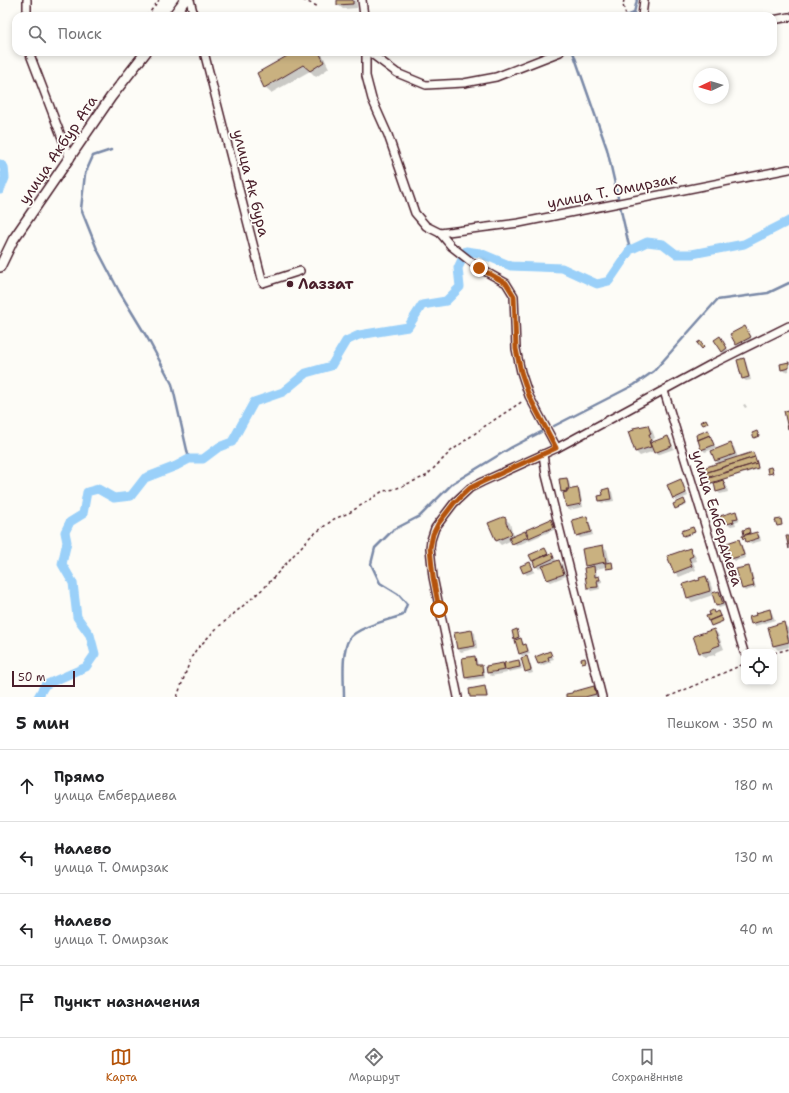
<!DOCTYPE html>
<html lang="ru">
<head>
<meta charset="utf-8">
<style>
	:root { --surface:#fff; --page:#f6f6f6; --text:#202124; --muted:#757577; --line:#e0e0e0; --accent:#b45309 }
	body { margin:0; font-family:"Shantell Sans",sans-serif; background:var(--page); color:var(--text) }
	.controls { position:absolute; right:12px; bottom:12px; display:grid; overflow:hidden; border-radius:8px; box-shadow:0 2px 6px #0003 }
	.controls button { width:36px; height:36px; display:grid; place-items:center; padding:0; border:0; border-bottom:1px solid var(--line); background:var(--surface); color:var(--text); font:20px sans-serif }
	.compass { position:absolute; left:693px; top:68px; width:36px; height:36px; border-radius:50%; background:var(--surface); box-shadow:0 2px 6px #0003; rotate:266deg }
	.scale { position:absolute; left:12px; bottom:10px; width:63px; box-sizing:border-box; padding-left:4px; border:2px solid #4a1f2b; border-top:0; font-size:11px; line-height:14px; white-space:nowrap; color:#4a1f2b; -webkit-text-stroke:3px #fdfcf7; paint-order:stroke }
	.stop { position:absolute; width:12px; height:12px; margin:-9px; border:3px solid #b45309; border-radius:50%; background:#fff }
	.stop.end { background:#b45309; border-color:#fff; box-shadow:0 1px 4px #0008 }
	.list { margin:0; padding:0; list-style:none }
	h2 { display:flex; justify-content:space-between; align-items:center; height:52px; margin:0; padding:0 16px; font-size:17px }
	h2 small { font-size:13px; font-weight:400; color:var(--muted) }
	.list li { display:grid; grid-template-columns:26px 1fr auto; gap:12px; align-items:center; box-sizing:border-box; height:72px; padding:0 16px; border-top:1px solid var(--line) }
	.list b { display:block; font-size:15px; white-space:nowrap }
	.list p { margin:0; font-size:13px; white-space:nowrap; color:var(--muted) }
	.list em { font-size:13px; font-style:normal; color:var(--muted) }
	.icon { flex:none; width:22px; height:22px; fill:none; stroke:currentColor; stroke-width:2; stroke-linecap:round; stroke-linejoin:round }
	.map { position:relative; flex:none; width:789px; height:697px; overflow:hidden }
	.search { position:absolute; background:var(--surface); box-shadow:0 2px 6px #0003; left:12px; right:12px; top:12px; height:44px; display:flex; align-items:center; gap:10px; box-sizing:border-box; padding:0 14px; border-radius:12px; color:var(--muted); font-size:15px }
	.sheet { height:340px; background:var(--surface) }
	nav { display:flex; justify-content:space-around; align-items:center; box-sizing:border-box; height:56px; border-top:1px solid var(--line); background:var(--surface); font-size:11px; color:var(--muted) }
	nav a { display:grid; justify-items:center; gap:2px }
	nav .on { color:var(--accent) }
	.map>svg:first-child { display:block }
</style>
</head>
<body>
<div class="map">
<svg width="789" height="697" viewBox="0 0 789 697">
	<rect width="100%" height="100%" fill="#fdfcf7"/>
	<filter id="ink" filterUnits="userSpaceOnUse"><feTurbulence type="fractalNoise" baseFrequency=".025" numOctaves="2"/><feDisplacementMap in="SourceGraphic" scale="8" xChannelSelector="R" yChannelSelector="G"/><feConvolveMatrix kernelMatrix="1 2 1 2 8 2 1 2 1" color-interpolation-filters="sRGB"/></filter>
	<g filter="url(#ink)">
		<g fill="#0003">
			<polygon points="338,0 356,0 357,8 343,9 338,5"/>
			<polygon points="287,52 321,52 329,68 316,77 310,71 271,93 265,88 259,73 288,56"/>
			<polygon points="745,327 752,340 739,347 736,344"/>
			<polygon points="722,340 729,351 725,354 722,351"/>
			<polygon points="743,360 746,362 751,380 746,381 743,379 738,361"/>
			<polygon points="789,363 789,371 785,372 782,370 781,365"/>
			<polygon points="745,404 747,407 745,408 743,405"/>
			<polygon points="648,426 652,430 655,438 653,439 654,442 668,437 671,440 674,449 657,455 654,451 640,456 636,452 635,431"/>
			<polygon points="708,431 716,448 705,452 702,449 697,435"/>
			<polygon points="731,445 734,447 738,458 753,453 759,469 722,480 726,484 728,492 720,494 717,491 715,483 710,484 709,483 704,469 719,464 716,461"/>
			<polygon points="567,479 569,482 571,490 577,489 580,491 583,507 569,510 566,507 564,493 562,491"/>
			<polygon points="680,481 683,483 688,496 676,501 674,498"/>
			<polygon points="609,489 612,492 614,501 602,503 600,501"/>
			<polygon points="684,500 687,505 677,509 676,508"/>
			<polygon points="735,513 738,515 740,520 735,522 736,525 731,526 723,521"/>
			<polygon points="587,517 589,520 593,535 580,538 577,535"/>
			<polygon points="505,519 510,523 512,532 515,536 550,520 556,529 516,546 512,540 501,545 497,541"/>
			<polygon points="694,529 695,533 685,537 683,536"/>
			<polygon points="749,529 751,535 757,533 760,536 761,541 750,544 744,538 747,536 745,534"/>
			<polygon points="739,540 741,543 746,558 735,561 732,558"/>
			<polygon points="603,546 607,550 610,563 613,564 613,568 608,569 606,567 596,569 597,578 602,580 602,582 599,583 600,589 591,591 588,588 585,569 589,568 586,565"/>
			<polygon points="545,549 549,555 552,554 554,557 557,562 559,561 562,564 566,576 551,582 548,580 543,567 539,569 536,566 531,555"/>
			<polygon points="690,549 694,553 697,561 693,562 696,570 679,577 675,572"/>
			<polygon points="530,563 535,572 527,575 524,572"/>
			<polygon points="749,567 751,570 756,588 745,591 743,589"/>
			<polygon points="705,577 710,582 714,594 718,592 721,595 725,606 719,608 716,605 713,595 692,602 688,598"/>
			<polygon points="770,610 772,613 775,620 755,626 752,623 758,616"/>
			<polygon points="718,612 723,622 713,626 708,617"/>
			<polygon points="783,624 788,628 789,632 789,647 778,650 774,646 769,628"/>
			<polygon points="517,630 520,639 523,642 525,646 528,648 530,654 522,656 520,654 517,640 515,638"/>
			<polygon points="714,630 718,634 724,649 717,652 715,655 705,657 700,653"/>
			<polygon points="472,631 475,633 477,648 461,652 458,649 455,634"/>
			<polygon points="550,652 554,659 550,660 551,662 541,666 538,664"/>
			<polygon points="474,657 477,660 478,666 481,666 484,668 485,678 469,680 466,678"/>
			<polygon points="526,657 529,660 533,673 529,674 526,671"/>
			<polygon points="519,662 521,664 522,669 509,672 506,669 507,673 491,676 488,673 487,667 503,664 506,667"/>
			<polygon points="484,687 487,690 488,697 471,697"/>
			<polygon points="594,688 598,692 600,697 567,697"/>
		</g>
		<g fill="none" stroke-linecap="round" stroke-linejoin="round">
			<g stroke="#7a89a7" stroke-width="2.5">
				<polyline points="627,16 634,13 637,0"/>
				<polyline points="573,52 607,149 630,250"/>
				<polyline points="111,150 93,156 85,174 81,209 97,249 119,291 148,339 172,384 189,459"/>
				<polyline points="554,426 634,385 654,371 717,300 768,293 789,283"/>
				<path d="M344,697c0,-16 -3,-44 5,-58 8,-12 40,-19 54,-24l4,-11 -9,-10 -18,-11 -9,-19 4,-16 18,-18 27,-14 33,-33 59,-36 29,-15"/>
			</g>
			<g stroke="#9ad0f9" stroke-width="9">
				<polyline points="0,164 4,167 5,178 0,190"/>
				<polyline points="38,697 45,685 86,667 95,654 90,635 77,617 73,583 62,564 67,542 65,532 70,522 83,514 87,492 98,489 114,498 131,496 145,478 176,466 189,459 203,459 219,447 232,442 254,402 283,392 306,373 331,366 346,341 359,335 408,327 422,305 446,301 460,287 458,268 466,251 480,253 511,266 562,268 597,284 609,281 630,250 647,242 663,244 676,254 692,254 744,244 789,221"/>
			</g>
		</g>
		<g fill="#c9b180" stroke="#4a1f2b">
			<polygon points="337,0 353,0 353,4 337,5"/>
			<polygon points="285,52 319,52 324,62 310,71 303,65 264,88 257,73 287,56"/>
			<polygon points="745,326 751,337 736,345 730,334"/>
			<polygon points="720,336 727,348 722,352 714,340"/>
			<polygon points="700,341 704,347 702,349 697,343"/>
			<polygon points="744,358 749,377 742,379 737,360"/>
			<polygon points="789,362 789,368 781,370 780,364"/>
			<polygon points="789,410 789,429 788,429 784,411"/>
			<polygon points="706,419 708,423 703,425 701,422"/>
			<polygon points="648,425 651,434 649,434 651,441 649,441 651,447 635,452 628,432 634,430 633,428"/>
			<polygon points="708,430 710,435 697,440 696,435"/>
			<polygon points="757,431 759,436 754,438 752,433"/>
			<polygon points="710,435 714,445 701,450 698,440"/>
			<polygon points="668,436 672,446 654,453 650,443"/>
			<polygon points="731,443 735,454 715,461 711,451"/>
			<polygon points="753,452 755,457 704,473 703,468"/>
			<polygon points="755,457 757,463 706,478 705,473"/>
			<polygon points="757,463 758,468 708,484 706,479"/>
			<polygon points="771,467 773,473 768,474 767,468"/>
			<polygon points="567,478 569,489 566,489 567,491 561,492 559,479"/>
			<polygon points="681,479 686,493 673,499 667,485"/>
			<polygon points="723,480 726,489 716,492 714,483"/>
			<polygon points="578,488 581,504 566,507 563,493 567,492 567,490"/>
			<polygon points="609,488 611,499 599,501 598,496 603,495 602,490"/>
			<polygon points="684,499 686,504 675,509 673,504"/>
			<polygon points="736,511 738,518 733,519 734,522 727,524 726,521 722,522 720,516"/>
			<polygon points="587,516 591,532 576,536 572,520"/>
			<polygon points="503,517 506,518 506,523 512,533 510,535 496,541 488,523"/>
			<polygon points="551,519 554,527 529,538 526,530"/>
			<polygon points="781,519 782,525 777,526 775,520"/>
			<polygon points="693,527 695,532 683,536 681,531"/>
			<polygon points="749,528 750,533 744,535 743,530"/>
			<polygon points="525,531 528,537 512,544 509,538"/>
			<polygon points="757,532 759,538 746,542 745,538 743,539 742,536"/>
			<polygon points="786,536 789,536 789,549"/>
			<polygon points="739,539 744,555 731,559 727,543"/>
			<polygon points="603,545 606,562 585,566 582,549"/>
			<polygon points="545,548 548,554 532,561 529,555"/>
			<polygon points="690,548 693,556 689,558 692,566 674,573 667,556"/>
			<polygon points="552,553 554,558 535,567 533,561"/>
			<polygon points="559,560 564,574 547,580 542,566"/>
			<polygon points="530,562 533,569 523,573 520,566"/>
			<polygon points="612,562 613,568 606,569 605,563"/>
			<polygon points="594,566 595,577 599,576 600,580 597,580 598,587 587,588 584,568"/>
			<polygon points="749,566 754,586 742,589 736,569"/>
			<polygon points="706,576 710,591 687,598 683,584 696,580 696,581 700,580 699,578"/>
			<polygon points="719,591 723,604 716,606 712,593"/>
			<polygon points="770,609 772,618 751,624 749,617 757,615 756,613"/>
			<polygon points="713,610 714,613 718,611 720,616 708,621 706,616 710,615 709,612"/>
			<polygon points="721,616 723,621 711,626 709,621"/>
			<polygon points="784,622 789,642 773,646 768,627"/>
			<polygon points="517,629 519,637 514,639 512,631"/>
			<polygon points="714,629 720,645 712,648 710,651 699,653 693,636"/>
			<polygon points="472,630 475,646 457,649 454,633"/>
			<polygon points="521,638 523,645 526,644 528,651 519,654 515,640"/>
			<polygon points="550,651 552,656 548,657 549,660 538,664 535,657"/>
			<polygon points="475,656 476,665 482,665 483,675 465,678 462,658"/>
			<polygon points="527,656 531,670 525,672 521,658"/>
			<polygon points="585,658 586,662 582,663 581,659"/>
			<polygon points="519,660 520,667 505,670 504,663"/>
			<polygon points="503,663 505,670 487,673 486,666"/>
			<polygon points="485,686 487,697 470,697 469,689"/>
			<polygon points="594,686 596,694 585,697 566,697 566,694 572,693 573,691 576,691"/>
		</g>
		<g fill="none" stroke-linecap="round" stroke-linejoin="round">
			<g stroke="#4a1f2b" stroke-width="10">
				<g id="minor">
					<polyline points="27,0 27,16"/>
					<polyline points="190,0 194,16"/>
					<polyline points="362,0 364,16"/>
					<polyline points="642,16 644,0"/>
					<polyline points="773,20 789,17"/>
					<polyline points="29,52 70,159"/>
					<polyline points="204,52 263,283 300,271"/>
					<polyline points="366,52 366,76 372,99 388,135 415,213 426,226 440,233 451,246 479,268 506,283 514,296 516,349 521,372 529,396 557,448"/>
					<polyline points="369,52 397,73 426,85 464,83 496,77 560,52"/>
					<polyline points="440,233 519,223 789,169"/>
					<polyline points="664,391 744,652"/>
					<polyline points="543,454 546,475 602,697"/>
					<polyline points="458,697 433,577 430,548 431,540 435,528 454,503 470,488 482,482 557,448 710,365 789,326"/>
				</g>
			</g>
			<g stroke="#4a1f2b" stroke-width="12">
				<g id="secondary">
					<polyline points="173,16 185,0"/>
					<polyline points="0,267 13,240 111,97 146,52"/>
				</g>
			</g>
			<g stroke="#4a1f2b" stroke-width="1.5" stroke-dasharray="3 3" stroke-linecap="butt">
				<polyline points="303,0 319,7"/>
				<polyline points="624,0 623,5 626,16"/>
				<polyline points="147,16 159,0"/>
				<polyline points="581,16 583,14"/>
				<polyline points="774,653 789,649"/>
				<polyline points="177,697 191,658 196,650 216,629 265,587 310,537 334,519 349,513 383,491 395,489 426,476 451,451 485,426 523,401"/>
				<polyline points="668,697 744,664"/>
			</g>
			<use href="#minor" stroke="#fdfcf7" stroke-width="7"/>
			<use href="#secondary" stroke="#fdfcf7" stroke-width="9"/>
		</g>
	</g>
	<g fill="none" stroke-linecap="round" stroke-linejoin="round" filter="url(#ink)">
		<polyline stroke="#b45309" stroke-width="5" points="439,609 433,577 430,548 433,534 438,524 454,503 470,488 482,482 556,448 529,396 521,372 516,349 514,296 506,283 479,268"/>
	</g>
	<circle fill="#4a1f2b" stroke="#fdfcf7" stroke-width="1.5" cx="290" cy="284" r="4"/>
	<g text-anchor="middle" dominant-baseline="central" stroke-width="3.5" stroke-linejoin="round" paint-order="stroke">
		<g font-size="15" fill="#4a1f2b" stroke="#fdfcf7">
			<text transform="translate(58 150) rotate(-56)">улица Акбур Ата</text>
			<text transform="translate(251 183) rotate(76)">улица Ак бура</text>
			<text transform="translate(612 191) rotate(-11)">улица Т. Омирзак</text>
			<text transform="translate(717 518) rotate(73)">улица Ембердиева</text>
		</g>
		<g font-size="15" font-weight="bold" fill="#4a1f2b" stroke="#fdfcf7" text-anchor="start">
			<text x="298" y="284">Лаззат</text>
		</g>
	</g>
</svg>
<div class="controls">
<button><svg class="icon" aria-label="locate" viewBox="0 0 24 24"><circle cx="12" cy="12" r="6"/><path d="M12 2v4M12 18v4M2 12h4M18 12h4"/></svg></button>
</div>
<svg class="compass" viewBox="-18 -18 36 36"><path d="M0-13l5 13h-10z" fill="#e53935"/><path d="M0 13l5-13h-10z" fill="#757577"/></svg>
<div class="scale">50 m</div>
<div class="stop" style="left:439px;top:609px"></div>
<div class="stop end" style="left:479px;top:268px"></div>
<div class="search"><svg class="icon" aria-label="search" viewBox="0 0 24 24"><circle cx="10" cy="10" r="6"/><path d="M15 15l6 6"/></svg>Поиск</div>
</div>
<section class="sheet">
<h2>5 мин<small>Пешком · 350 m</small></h2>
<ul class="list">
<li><svg class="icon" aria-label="ahead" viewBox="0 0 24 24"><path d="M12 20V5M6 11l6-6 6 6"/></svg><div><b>Прямо</b><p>улица Ембердиева</p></div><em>180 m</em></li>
<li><svg class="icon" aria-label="left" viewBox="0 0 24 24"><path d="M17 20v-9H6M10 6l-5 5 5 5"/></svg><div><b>Налево</b><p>улица Т. Омирзак</p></div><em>130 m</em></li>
<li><svg class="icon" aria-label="left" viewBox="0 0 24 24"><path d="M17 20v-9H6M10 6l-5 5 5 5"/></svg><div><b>Налево</b><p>улица Т. Омирзак</p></div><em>40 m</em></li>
<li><svg class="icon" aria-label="arrive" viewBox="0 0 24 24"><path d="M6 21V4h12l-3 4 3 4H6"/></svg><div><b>Пункт назначения</b></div></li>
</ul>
</section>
<nav>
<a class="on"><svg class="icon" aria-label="map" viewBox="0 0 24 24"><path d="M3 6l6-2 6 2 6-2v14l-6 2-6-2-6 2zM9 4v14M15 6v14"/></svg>Карта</a>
<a><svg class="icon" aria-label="directions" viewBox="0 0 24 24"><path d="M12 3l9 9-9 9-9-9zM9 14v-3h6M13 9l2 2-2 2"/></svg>Маршрут</a>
<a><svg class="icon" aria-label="saved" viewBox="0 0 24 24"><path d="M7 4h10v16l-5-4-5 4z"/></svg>Сохранённые</a>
</nav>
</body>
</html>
